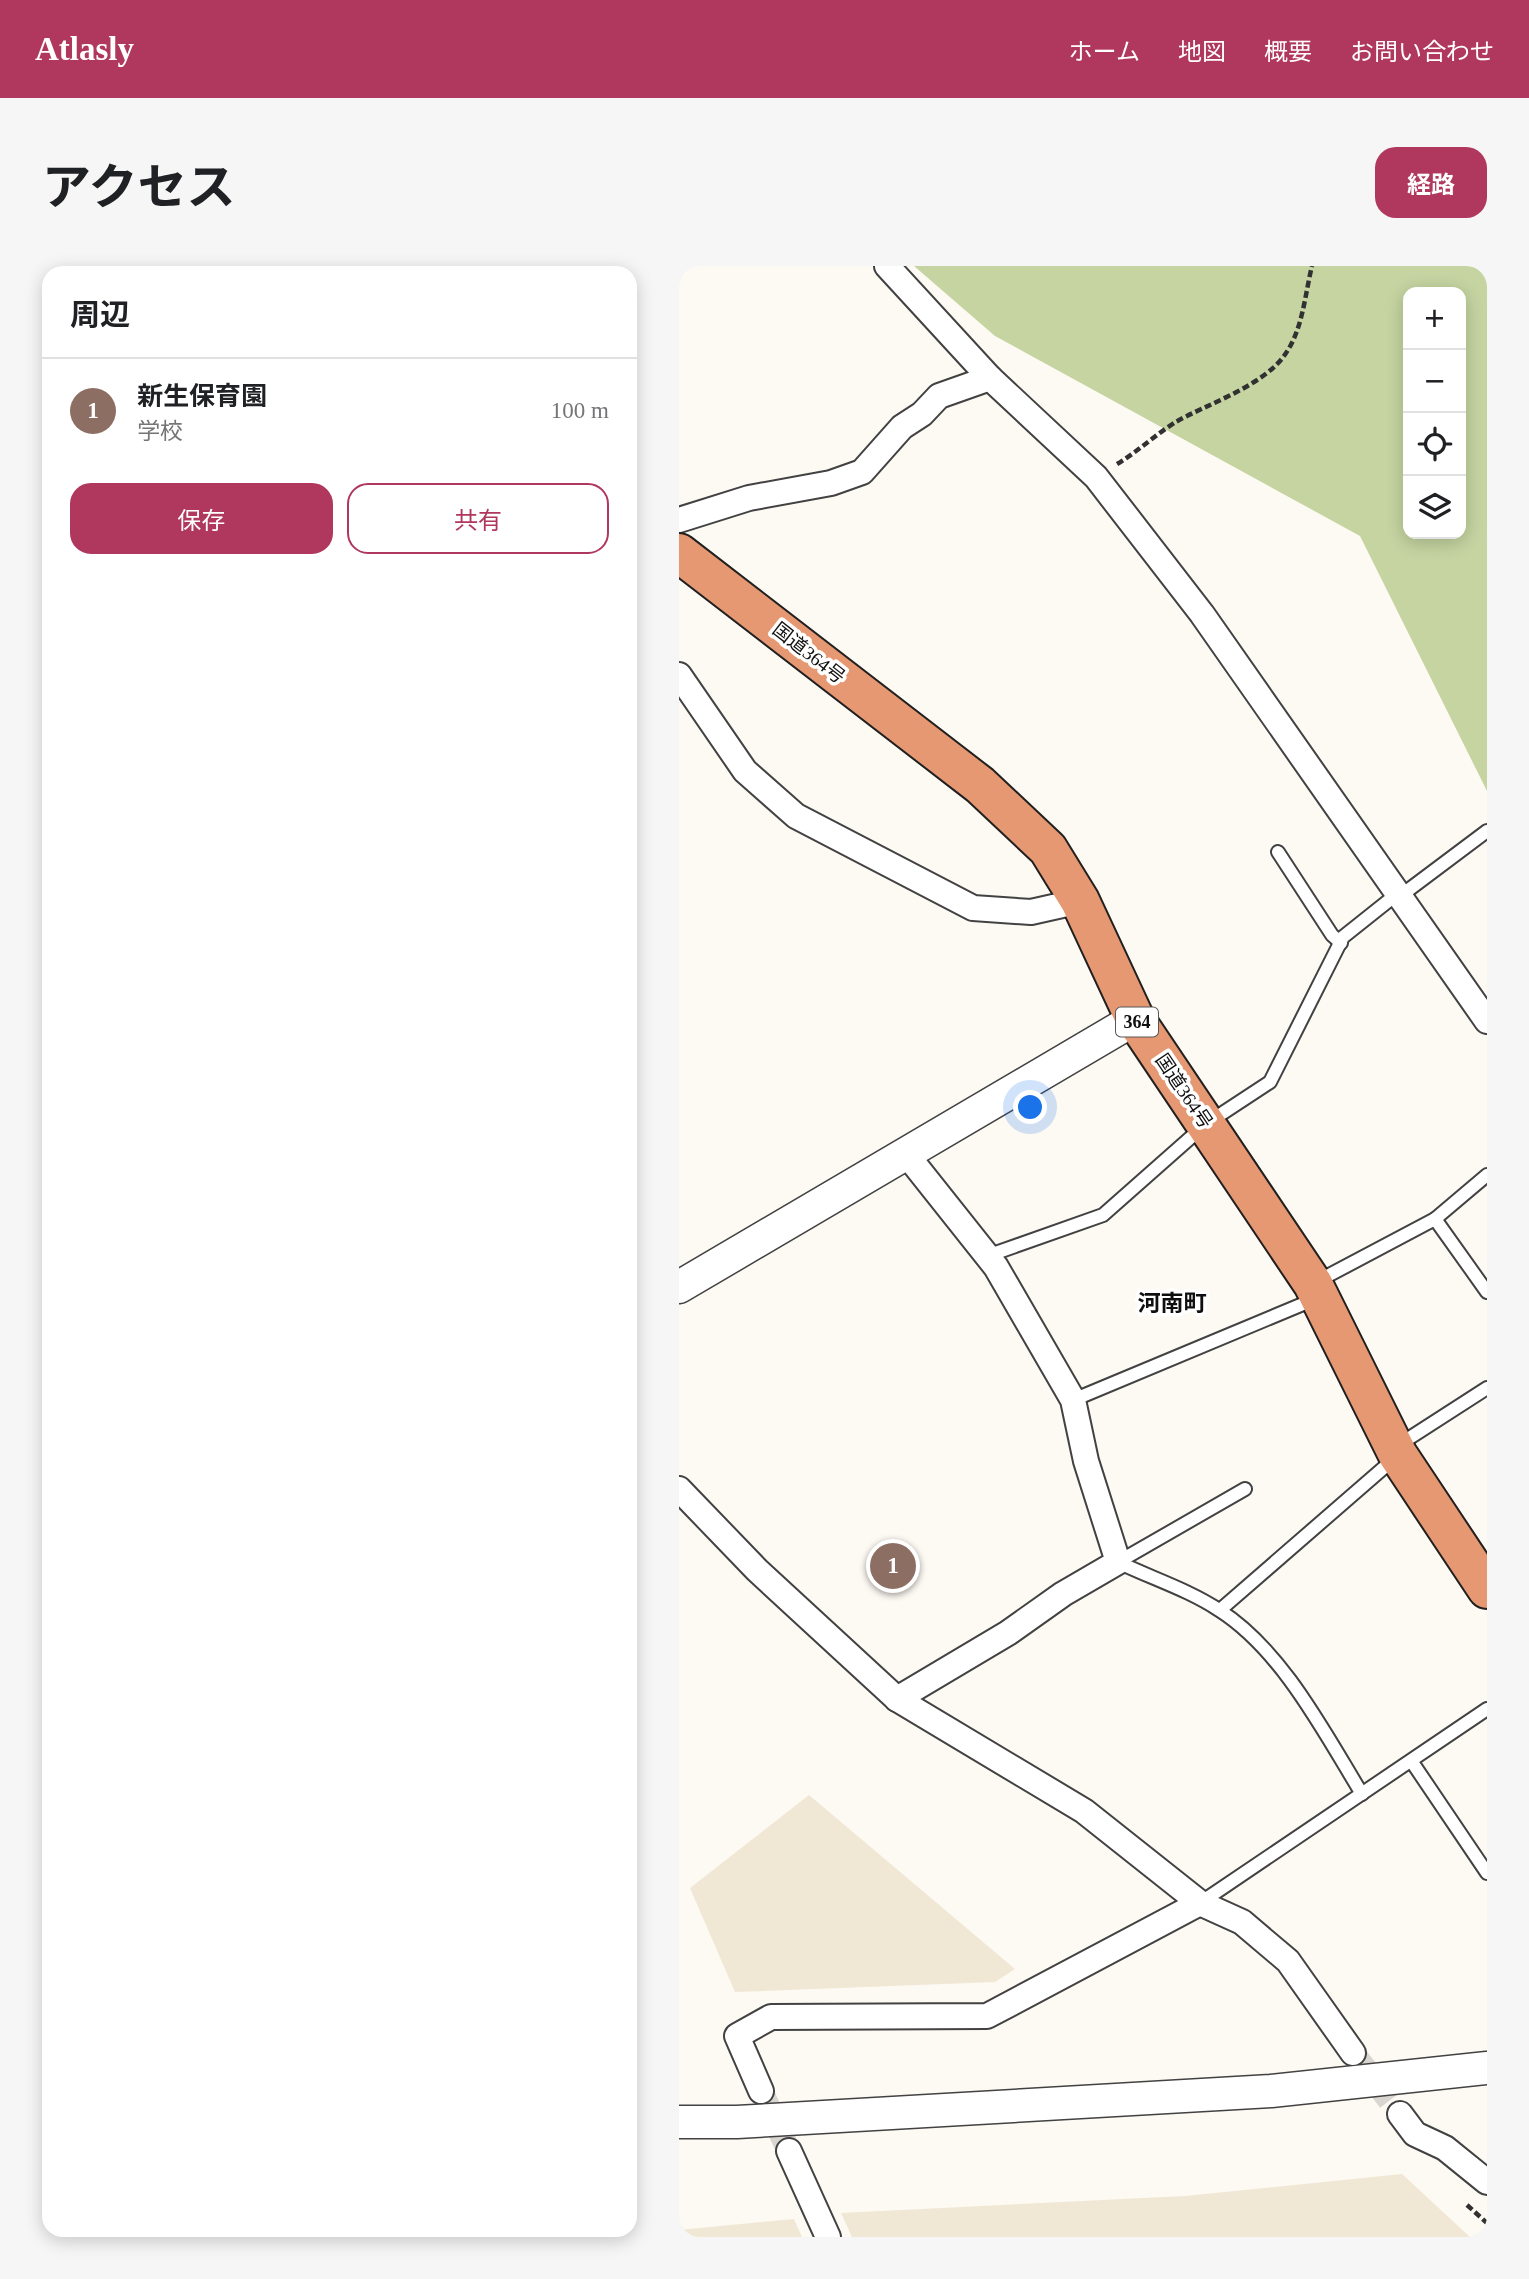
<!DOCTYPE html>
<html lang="ja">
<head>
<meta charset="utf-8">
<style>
	:root { --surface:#fff; --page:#f6f6f6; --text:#202124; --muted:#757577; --line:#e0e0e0; --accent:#b0375d }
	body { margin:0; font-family:"Times New Roman","Noto Sans JP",serif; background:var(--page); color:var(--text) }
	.controls { position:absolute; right:21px; top:21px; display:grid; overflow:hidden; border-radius:14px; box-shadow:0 4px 18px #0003 }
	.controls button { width:63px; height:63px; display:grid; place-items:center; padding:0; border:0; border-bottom:2px solid var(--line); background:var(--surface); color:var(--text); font:35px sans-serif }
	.you { position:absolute; left:352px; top:842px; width:24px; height:24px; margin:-18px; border:5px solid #fff; border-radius:50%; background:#1a73e8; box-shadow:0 0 0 10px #1a73e833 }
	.badge { display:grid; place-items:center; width:46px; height:46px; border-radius:50%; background:var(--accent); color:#fff; font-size:23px; font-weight:700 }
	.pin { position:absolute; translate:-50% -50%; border:4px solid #fff; box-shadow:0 2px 7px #0006 }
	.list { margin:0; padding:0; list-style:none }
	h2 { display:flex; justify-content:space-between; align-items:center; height:91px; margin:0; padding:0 28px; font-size:30px }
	h2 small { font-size:23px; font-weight:400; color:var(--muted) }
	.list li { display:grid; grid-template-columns:46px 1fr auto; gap:21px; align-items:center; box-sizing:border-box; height:105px; padding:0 28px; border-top:2px solid var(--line) }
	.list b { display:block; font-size:26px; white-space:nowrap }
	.list p { margin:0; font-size:23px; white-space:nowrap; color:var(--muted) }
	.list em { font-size:23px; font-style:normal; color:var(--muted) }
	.actions { display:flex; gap:14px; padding:21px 28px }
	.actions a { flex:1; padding:16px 0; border:2px solid var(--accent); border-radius:21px; text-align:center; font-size:24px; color:var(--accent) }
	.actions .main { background:var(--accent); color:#fff }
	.icon { flex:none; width:38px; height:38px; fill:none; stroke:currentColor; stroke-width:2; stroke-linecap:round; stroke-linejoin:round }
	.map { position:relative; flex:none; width:808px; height:1971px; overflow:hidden; border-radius:21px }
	header { display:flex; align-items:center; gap:42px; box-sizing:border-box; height:98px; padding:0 35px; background:var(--accent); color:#fff }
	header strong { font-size:33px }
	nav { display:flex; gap:38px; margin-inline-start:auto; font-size:24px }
	.intro { display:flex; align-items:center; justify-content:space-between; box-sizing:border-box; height:168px; padding:0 42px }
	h1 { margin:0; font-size:49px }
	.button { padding:18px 32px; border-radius:21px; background:var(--accent); color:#fff; font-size:24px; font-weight:700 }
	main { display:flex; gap:42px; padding:0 42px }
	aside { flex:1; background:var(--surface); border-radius:21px; box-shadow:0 4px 18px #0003 }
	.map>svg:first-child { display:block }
</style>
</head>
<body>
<header>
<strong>Atlasly</strong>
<nav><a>ホーム</a><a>地図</a><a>概要</a><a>お問い合わせ</a></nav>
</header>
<div class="intro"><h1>アクセス</h1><a class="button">経路</a></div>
<main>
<aside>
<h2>周辺<small></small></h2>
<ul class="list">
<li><span class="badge" style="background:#8d6e63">1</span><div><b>新生保育園</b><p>学校</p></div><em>100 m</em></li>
</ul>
<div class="actions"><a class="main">保存</a><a>共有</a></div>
</aside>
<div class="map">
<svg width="808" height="1971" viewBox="0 0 808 1971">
	<rect width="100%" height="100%" fill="#fdf9f3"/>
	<g fill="#f1e7d5">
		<polygon points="130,1529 336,1703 316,1716 56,1726 11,1622"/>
		<polygon points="723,1908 791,1971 173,1971 162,1947 506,1930"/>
		<polygon points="115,1953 123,1971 0,1971 0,1964"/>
	</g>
	<path fill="#c5d4a1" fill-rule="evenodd" d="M235,0h573v525l-127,-255 -365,-200zM729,26h53v242h-53z"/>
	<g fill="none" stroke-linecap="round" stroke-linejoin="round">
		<g stroke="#d9d6d1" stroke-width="24" stroke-dasharray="24 12" stroke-linecap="butt">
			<polyline points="674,1787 721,1848"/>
			<polyline points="82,1825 110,1885"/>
		</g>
		<g stroke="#424242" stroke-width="16">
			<g id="service">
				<polyline points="599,586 653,669 662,677"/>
				<polyline points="720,631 808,565"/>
				<polyline points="756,953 808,1026"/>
				<polyline points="308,990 424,949 527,858 591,816 664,671 718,628"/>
				<polyline points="637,1016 756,953 808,909"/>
				<polyline points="394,1134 636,1033"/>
				<polyline points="718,1180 808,1122"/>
				<path d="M439,1296c33,16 71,28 101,48 63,40 105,122 143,184"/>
				<polyline points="439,1296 566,1223"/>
				<polyline points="541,1344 716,1192"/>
				<polyline points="733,1496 808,1607"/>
				<polyline points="521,1637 808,1443"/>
			</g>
		</g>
		<g stroke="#424242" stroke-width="28">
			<g id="minor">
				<polyline points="208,0 311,112 417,211 523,348 808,755"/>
				<polyline points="0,254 70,232 152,217 183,206 223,161 243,148 260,130 311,112"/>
				<polyline points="0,409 66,505 117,550 294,642 352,646 401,635"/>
				<polyline points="0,1223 78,1304 218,1433 405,1545 521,1637 563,1656 609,1695 674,1787"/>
				<polyline points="218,1433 329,1367 384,1328 439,1296 407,1195 394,1134 317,1001 228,889"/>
				<polyline points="82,1825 58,1770 92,1751 308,1750 521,1637"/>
				<polyline points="721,1848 736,1868 766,1882 808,1916"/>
				<polyline points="110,1885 149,1971"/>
			</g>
		</g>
		<g stroke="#424242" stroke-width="35">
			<g id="tertiary">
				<polyline points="0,1021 456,753"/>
				<polyline points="0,1856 58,1856 592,1825 808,1802"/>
			</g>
		</g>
		<g stroke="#202020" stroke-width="42">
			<polyline id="trunk" points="0,287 301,519 369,583 401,635 456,753 634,1018 719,1189 808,1323"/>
		</g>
		<g stroke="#313131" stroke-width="4.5" stroke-dasharray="7 3.5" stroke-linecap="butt">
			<path d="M438,198c20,-12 37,-28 57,-41 32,-19 91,-37 112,-70 17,-25 19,-59 26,-87"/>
			<polyline points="788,1939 808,1957"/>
		</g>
		<use href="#service" stroke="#fff" stroke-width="12"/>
		<use href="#minor" stroke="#fff" stroke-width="24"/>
		<use href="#tertiary" stroke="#fff" stroke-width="32"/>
		<use href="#trunk" stroke="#e69872" stroke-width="38"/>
	</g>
	<g text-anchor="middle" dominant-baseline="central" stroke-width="7" stroke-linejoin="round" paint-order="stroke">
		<rect fill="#fff" stroke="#575757" stroke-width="2" x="437" y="741.5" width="42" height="29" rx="5"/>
		<g font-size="18" font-weight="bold" fill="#0f0f0f">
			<text x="458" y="756">364</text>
		</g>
		<g font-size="19" fill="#0f0f0f" stroke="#fff">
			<text transform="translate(130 387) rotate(38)">国道364号</text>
			<text transform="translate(505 825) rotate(56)">国道364号</text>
		</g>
		<g font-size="23" font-weight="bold" fill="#0f0f0f" stroke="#fff">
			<text x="493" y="1037">河南町</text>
		</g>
	</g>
</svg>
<div class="controls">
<button>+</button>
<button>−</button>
<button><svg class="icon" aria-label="locate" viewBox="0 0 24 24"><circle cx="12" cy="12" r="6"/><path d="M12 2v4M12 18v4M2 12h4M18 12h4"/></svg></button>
<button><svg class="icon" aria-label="layers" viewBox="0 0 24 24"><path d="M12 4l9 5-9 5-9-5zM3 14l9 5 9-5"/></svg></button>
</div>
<div class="you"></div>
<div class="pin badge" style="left:214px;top:1300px;background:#8d6e63">1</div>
</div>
</main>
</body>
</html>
